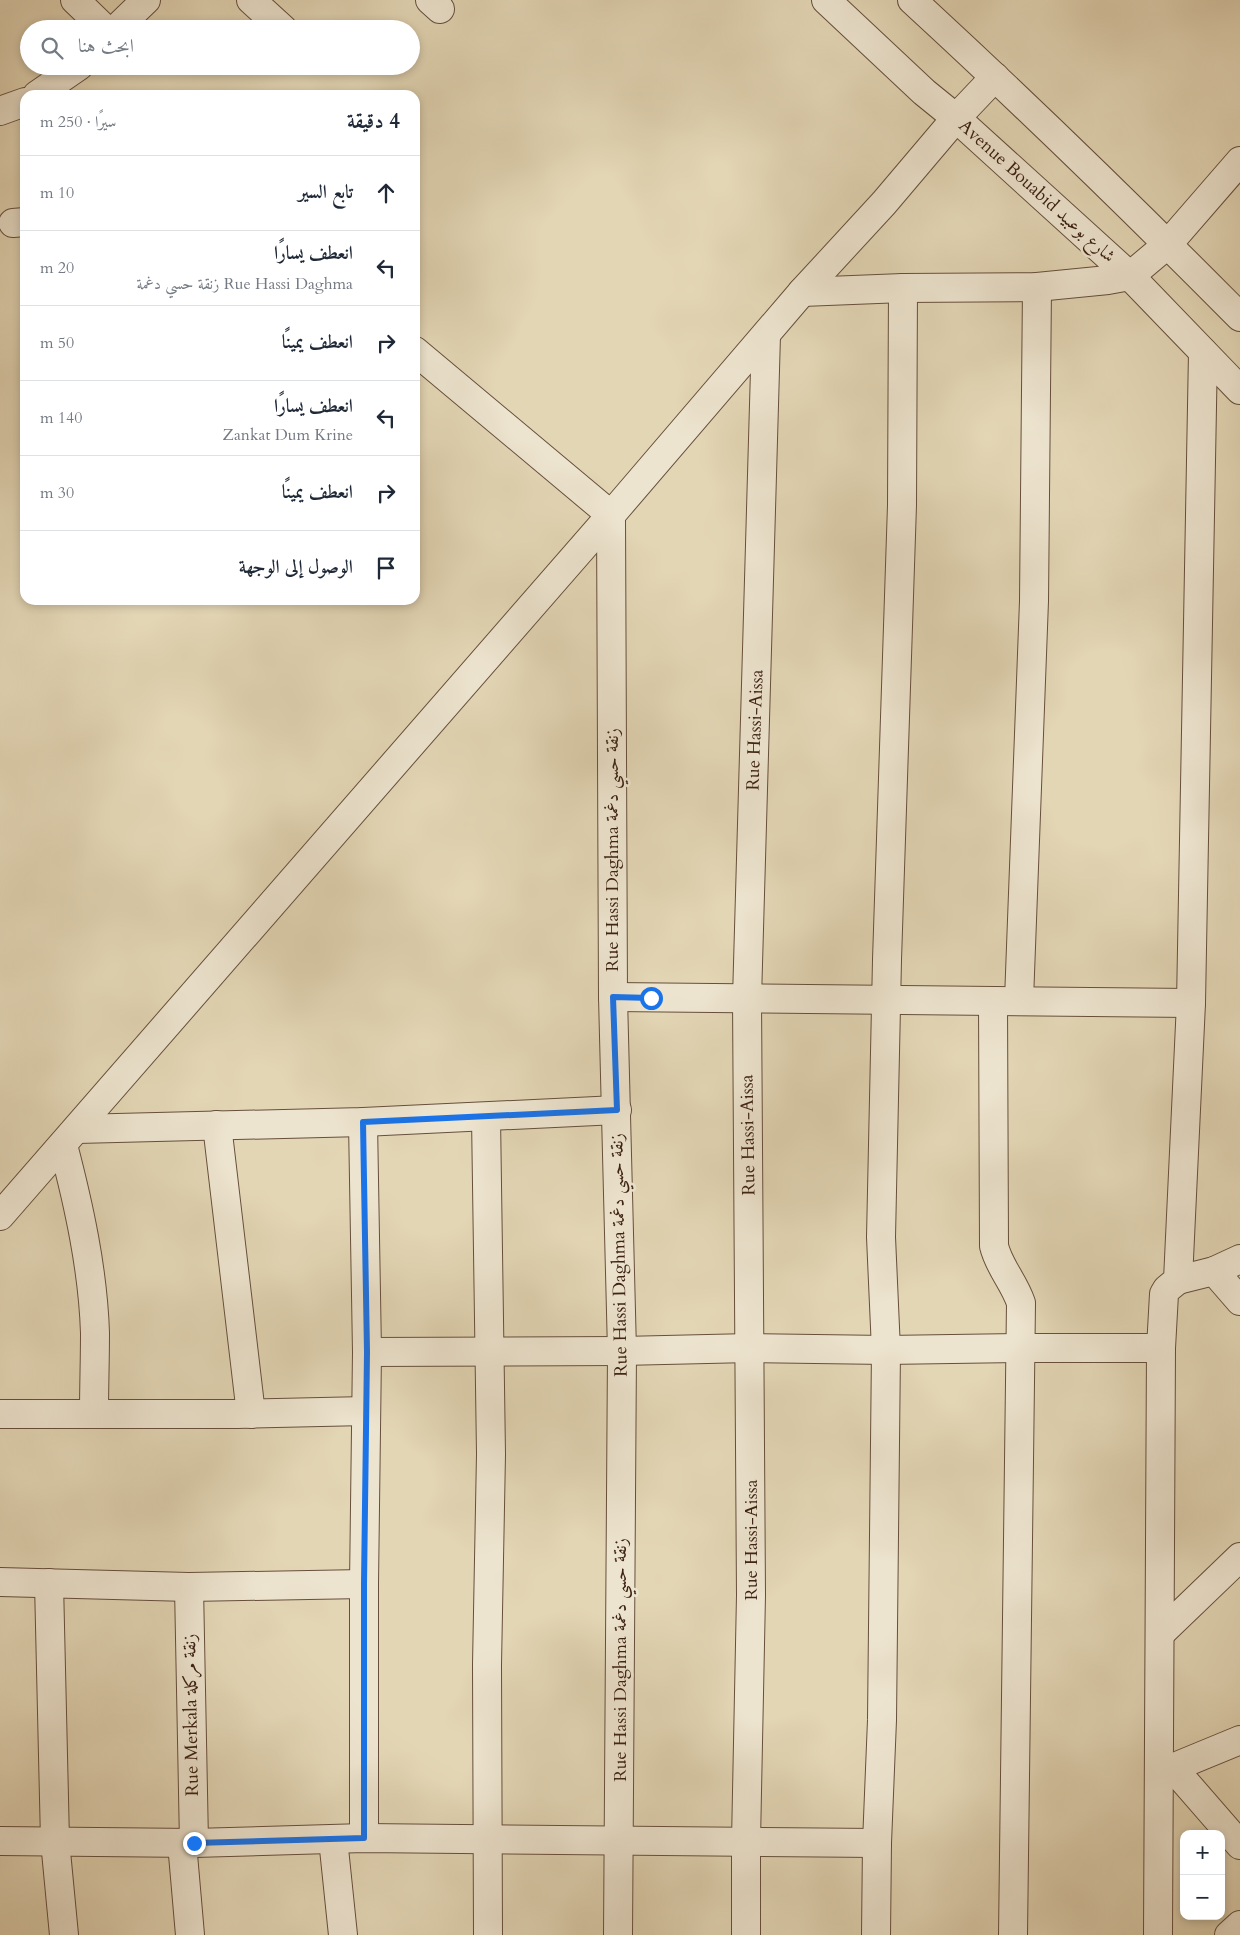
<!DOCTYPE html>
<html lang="ar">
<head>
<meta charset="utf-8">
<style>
	:root { --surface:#fff; --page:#f6f6f7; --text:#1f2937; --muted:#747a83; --line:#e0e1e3 }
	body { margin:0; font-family:Cardo,Amiri,serif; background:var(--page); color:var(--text); direction:rtl }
	.controls { position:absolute; right:15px; bottom:15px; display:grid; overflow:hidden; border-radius:10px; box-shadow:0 2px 8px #0003 }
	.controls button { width:45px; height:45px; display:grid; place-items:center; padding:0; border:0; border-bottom:1px solid var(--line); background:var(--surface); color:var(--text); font:25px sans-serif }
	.stop { position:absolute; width:15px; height:15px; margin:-11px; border:4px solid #1a73e8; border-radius:50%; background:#fff }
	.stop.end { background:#1a73e8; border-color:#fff; box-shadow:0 1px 5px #0008 }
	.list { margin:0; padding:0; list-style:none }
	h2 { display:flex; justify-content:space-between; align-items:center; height:65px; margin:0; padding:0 20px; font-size:21px }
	h2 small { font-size:16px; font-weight:400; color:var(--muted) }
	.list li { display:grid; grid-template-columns:32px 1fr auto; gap:15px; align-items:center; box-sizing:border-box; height:75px; padding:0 20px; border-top:1px solid var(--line) }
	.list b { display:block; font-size:19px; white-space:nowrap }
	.list p { margin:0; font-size:16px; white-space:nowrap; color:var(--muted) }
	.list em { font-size:16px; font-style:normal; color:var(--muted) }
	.icon { flex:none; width:28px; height:28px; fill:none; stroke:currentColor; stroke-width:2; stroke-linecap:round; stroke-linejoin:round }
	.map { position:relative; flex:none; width:1240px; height:1935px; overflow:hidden; direction:ltr }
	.search { position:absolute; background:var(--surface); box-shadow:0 2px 8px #0003; left:20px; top:20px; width:400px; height:55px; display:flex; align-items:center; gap:12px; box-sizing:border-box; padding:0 18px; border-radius:28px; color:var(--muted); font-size:19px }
	.panel { position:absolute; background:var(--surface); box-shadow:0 2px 8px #0003; left:20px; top:90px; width:400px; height:515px; border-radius:15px; direction:rtl }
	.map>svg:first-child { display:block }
</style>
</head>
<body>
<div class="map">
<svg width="1240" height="1935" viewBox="0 0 1240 1935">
	<rect width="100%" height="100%" fill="#e3d6b5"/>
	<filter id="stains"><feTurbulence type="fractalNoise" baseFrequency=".004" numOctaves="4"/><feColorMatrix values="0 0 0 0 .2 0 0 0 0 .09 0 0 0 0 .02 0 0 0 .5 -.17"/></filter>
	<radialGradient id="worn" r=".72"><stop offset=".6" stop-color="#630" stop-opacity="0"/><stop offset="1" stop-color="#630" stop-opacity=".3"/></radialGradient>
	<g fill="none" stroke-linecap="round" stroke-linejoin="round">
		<g stroke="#664f3c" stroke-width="30">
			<g id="minor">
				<polyline points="75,0 105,29"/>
				<polyline points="251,0 283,29"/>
				<polyline points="430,0 440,9"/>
				<polyline points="826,0 924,92 956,118 1130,276 1240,390"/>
				<path d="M912,0c112,103 221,209 328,317"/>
				<polyline points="116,29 146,0"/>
				<polyline points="37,95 79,66"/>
				<polyline points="0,111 25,102"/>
				<polyline points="13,223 25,222"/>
				<polyline points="802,292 903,288 1037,287 1108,280 1130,276 1168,244 1240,161"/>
				<polyline points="415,351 611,515 613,997 622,1351 618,1935"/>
				<polyline points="613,997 1191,1003"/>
				<polyline points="1019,1000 1034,601 1037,287"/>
				<path d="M993,1001l1,245c5,21 20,36 27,57l-8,632"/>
				<polyline points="486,1117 491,1454 487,1665 488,1935"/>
				<polyline points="363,1122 367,1352 364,1584 364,1838"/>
				<polyline points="217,1125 251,1414"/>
				<polyline points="77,1129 363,1122 617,1110"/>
				<path d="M63,1145c16,61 30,125 32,188 0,27 -1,53 -1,80"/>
				<polyline points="0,1216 611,515 802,292 884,203 956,118 995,77"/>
				<polyline points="1214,1271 1240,1301"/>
				<polyline points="1178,1280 1214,1271 1240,1259"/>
				<polyline points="367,1352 622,1351 750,1348 886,1350 1020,1348 1161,1348"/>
				<polyline points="0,1414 237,1414 366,1411"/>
				<polyline points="0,1582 189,1587 364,1584"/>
				<polyline points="49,1583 55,1841 64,1935"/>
				<polyline points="189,1587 194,1843"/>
				<polyline points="1161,1633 1240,1557"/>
				<polyline points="1173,1768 1240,1845"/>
				<polyline points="1160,1773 1240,1740"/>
				<polyline points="333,1839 343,1935"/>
				<polyline points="0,1841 194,1843 364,1838 877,1843"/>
				<polyline points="182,1843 190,1935"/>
				<polyline points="746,1935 746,1841 751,1595 747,999 766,335"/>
				<polyline points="876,1935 877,1843 882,1720 886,1350 881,1237 887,960 902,505 903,288"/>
				<polyline points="1158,1935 1161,1348 1164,1294 1167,1289 1178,1280 1191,1003 1203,352"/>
				<polyline points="1229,1935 1240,1925"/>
			</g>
		</g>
		<use href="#minor" stroke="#ede4cf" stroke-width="28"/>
	</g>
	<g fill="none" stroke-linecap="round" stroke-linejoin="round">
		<polyline stroke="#1a73e8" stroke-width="6" points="194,1843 364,1838 364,1584 367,1352 363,1122 617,1110 613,997 651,998"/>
	</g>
	<g text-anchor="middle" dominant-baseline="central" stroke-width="5" stroke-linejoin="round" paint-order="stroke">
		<g font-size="18" fill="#3d2214" stroke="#ede4cf">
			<text transform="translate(1037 191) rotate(42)">Avenue Bouabid شارع بوعبيد</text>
			<text transform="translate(755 730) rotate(-88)">Rue Hassi-Aissa</text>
			<text transform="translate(612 850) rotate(-90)">Rue Hassi Daghma زنقة حسي دغمة</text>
			<text transform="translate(748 1135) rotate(-91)">Rue Hassi-Aissa</text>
			<text transform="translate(619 1255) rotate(-91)">Rue Hassi Daghma زنقة حسي دغمة</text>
			<text transform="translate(751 1540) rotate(-90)">Rue Hassi-Aissa</text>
			<text transform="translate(620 1660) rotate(-90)">Rue Hassi Daghma زنقة حسي دغمة</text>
			<text transform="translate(191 1715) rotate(-91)">Rue Merkala زنقة مركلة</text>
		</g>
	</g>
	<rect width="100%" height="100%" filter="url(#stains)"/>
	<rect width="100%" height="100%" fill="url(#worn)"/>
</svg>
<div class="controls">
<button>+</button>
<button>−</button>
</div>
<div class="stop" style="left:651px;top:998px"></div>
<div class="stop end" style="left:194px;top:1843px"></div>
<div class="search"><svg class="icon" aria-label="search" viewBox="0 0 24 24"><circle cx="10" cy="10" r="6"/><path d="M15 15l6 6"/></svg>ابحث هنا</div>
<section class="panel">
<h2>4 دقيقة<small>سيرًا · 250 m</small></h2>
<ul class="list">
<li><svg class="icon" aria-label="ahead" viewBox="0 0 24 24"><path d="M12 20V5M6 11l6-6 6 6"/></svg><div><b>تابع السير</b></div><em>10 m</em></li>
<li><svg class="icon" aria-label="left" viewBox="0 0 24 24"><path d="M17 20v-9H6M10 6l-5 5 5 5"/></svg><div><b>انعطف يسارًا</b><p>Rue Hassi Daghma زنقة حسي دغمة</p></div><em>20 m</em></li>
<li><svg class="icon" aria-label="right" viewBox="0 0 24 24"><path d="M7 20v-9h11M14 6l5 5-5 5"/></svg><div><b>انعطف يمينًا</b></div><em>50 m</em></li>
<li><svg class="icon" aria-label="left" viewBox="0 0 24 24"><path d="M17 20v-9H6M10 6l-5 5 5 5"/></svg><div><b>انعطف يسارًا</b><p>Zankat Dum Krine</p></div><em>140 m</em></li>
<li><svg class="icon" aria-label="right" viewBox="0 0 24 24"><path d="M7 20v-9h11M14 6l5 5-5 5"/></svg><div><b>انعطف يمينًا</b></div><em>30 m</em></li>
<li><svg class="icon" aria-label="arrive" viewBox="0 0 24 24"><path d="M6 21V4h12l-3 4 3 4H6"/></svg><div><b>الوصول إلى الوجهة</b></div></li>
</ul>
</section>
</div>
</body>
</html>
